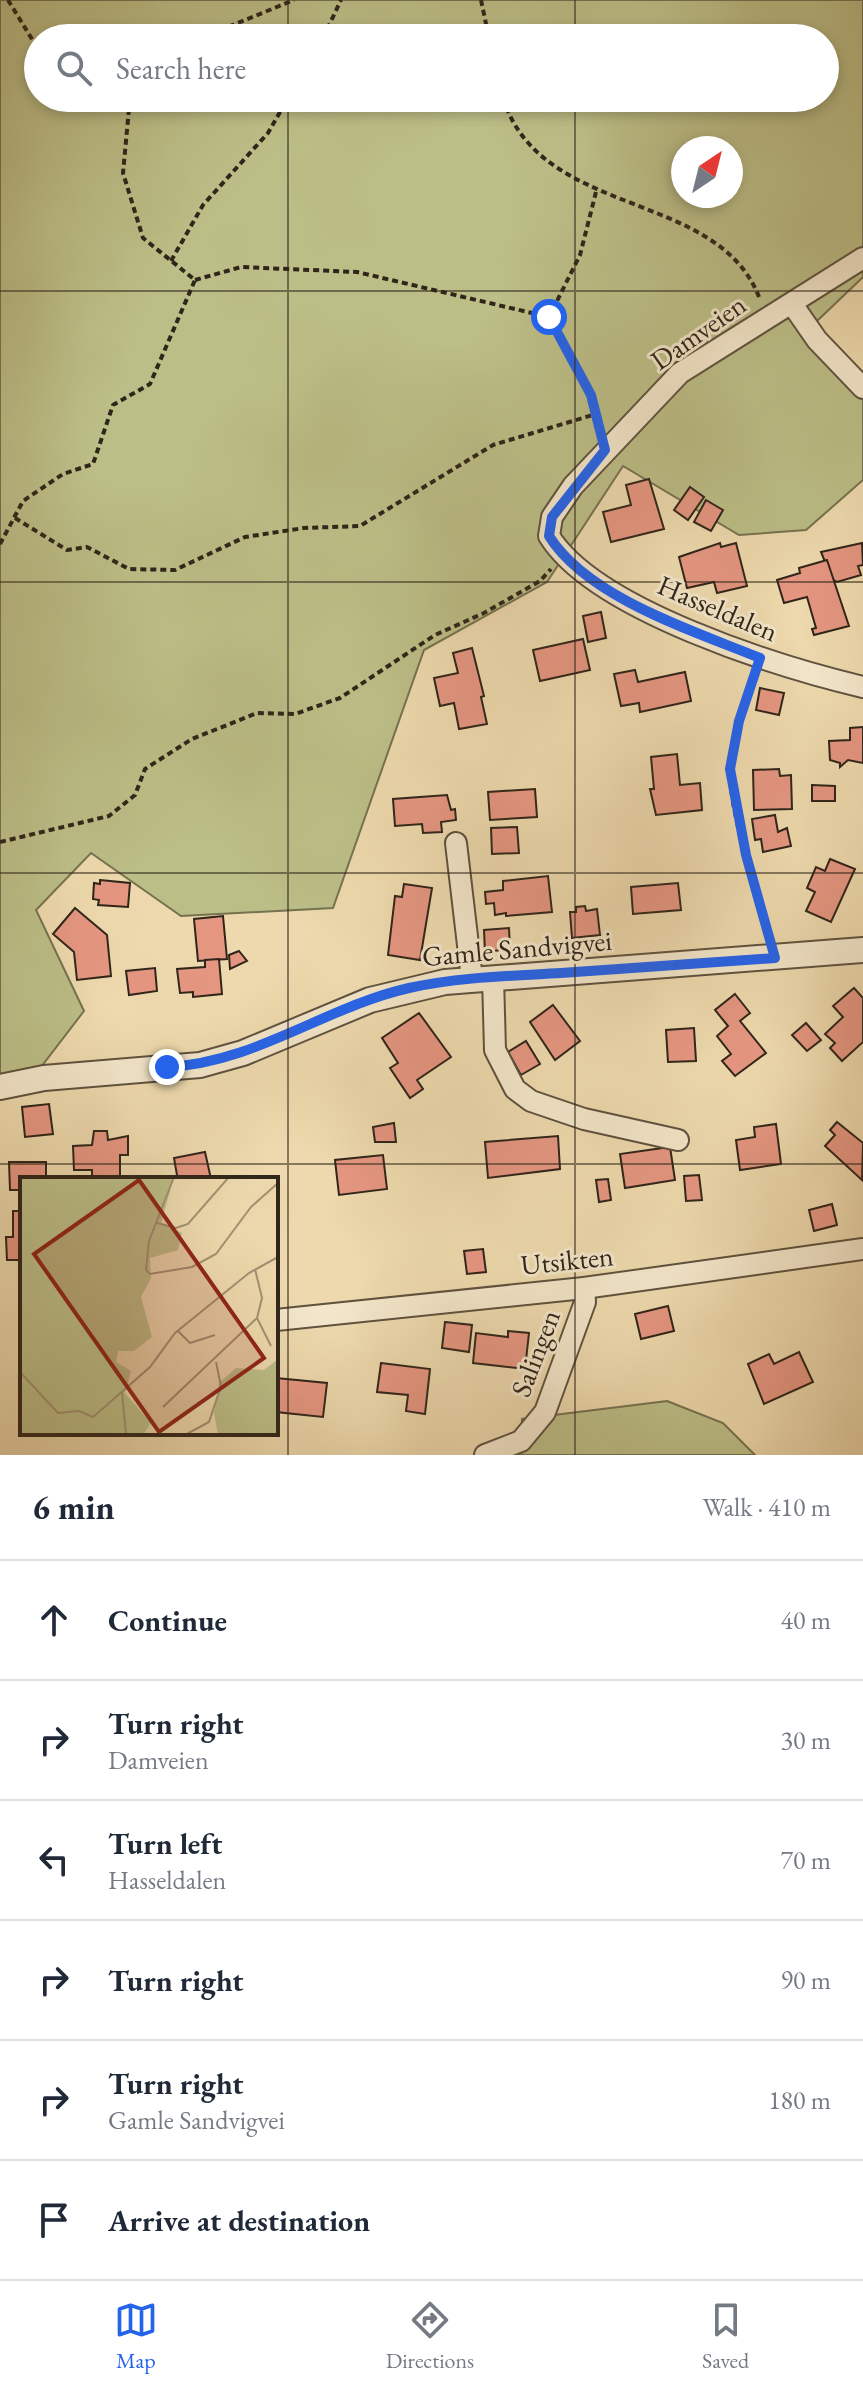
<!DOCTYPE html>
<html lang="en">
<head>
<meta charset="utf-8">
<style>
	:root { --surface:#fff; --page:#f6f6f7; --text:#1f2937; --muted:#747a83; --line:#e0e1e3; --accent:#2563eb }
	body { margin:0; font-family:"EB Garamond",serif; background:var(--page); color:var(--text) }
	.compass { position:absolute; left:671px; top:136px; width:72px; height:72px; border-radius:50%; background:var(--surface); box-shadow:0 4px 12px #0003; rotate:35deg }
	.stop { position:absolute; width:24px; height:24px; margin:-18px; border:6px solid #2563eb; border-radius:50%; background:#fff }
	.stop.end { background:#2563eb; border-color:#fff; box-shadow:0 2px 8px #0008 }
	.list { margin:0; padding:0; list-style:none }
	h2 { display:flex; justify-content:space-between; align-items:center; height:104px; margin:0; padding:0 32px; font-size:34px }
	h2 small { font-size:26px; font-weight:400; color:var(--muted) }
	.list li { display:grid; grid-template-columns:52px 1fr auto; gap:24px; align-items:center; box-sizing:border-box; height:120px; padding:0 32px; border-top:2px solid var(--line) }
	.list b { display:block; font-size:30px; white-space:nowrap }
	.list p { margin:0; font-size:26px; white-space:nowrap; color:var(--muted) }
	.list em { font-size:26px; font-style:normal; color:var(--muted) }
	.icon { flex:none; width:44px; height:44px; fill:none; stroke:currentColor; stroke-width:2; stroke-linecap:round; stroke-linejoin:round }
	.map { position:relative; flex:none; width:863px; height:1455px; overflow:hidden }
	.search { position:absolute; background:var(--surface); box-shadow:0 4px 12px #0003; left:24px; right:24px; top:24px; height:88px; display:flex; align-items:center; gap:20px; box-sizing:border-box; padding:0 28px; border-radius:44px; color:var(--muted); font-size:30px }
	.sheet { height:824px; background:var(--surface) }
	nav { display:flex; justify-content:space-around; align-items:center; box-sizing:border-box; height:112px; border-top:2px solid var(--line); background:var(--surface); font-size:22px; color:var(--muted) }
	nav a { display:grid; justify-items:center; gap:4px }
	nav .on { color:var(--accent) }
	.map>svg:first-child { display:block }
</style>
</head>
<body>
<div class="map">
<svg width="863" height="1455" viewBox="0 0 863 1455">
	<rect width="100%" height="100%" fill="#edd9ad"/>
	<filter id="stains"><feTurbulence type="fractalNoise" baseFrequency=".0025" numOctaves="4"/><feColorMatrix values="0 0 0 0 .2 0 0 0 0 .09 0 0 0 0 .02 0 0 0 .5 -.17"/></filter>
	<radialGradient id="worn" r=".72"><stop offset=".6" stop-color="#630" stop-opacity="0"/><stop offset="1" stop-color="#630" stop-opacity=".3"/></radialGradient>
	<g fill="#bcbe87" stroke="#767250" stroke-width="2" fill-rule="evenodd">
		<path d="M0,0h863v277l-47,45 47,73v85l-57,50 -67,5 -116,-69 -76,116 -123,68 -91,258 -152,8 -90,-63 -55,57 48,101 -43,56 -41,25zM38,38h787v60h-787zM683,148h48v48h-48z"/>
		<polygon points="667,1401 723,1423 755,1455 498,1455 521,1444 522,1419"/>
	</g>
	<g fill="#e59681" stroke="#30251a" stroke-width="2">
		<polygon points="649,479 664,529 611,542 603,512 631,505 626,485"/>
		<polygon points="690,487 704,497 688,520 674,510"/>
		<polygon points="706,500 723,510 711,531 694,522"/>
		<polygon points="720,543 721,547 736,543 747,586 717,593 714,582 687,588 679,557"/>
		<polygon points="862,543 863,565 858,566 861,575 837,582 832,579 821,552"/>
		<polygon points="827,560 849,626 814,635 812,629 816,628 807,597 784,603 777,580 800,573 799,568"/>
		<polygon points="601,612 606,638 588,642 583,616"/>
		<polygon points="583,639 590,670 540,681 533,650"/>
		<polygon points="472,648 484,696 481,697 487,724 459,729 454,703 440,706 434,678 458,673 453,653"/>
		<polygon points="635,670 638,682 685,672 691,701 640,712 639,703 621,706 614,674"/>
		<polygon points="760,688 784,693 779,715 756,710"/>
		<polygon points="863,727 863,763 848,760 840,767 840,763 830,760 829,741 850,740 850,728"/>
		<polygon points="677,754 680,785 700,783 702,810 656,815 650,789 654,789 651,757"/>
		<polygon points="779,769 780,776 791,775 792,809 754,810 753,770"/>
		<polygon points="812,785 835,786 835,801 812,801"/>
		<polygon points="535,789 537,817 490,820 488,792"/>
		<polygon points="447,795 451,810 455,809 456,820 441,822 442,832 423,833 422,824 395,826 393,799"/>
		<polygon points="775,815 778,832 787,828 791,846 763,852 761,839 755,840 752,819"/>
		<polygon points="517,827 519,853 492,854 491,828"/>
		<polygon points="830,859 855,869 831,922 806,911 815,892 807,888 816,867 825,871"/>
		<polygon points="548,876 552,912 506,916 506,913 495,915 494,903 486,904 485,892 503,890 503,881"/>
		<polygon points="100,880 130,883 128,907 98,905 99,900 93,899 94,883 100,884"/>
		<polygon points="678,883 681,910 633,914 631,887"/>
		<polygon points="404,884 432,888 420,960 388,955 395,896 402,897"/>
		<polygon points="585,906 586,911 597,909 600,935 572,938 570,912 576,912 576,907"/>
		<polygon points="75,908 107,935 111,976 77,980 74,952 53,934"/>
		<polygon points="223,916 227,959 198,961 194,919"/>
		<polygon points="509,928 510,949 485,952 484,930"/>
		<polygon points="239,951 247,961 230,969 229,955"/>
		<polygon points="219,959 222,994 193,997 193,992 180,993 177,969 205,967 205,960"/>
		<polygon points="155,968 157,991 129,995 126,971"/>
		<polygon points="854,988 863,998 863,1042 842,1061 830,1048 835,1043 825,1034 843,1017 833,1006"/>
		<polygon points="735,994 750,1013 740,1021 766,1053 735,1076 722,1061 731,1054 717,1036 728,1026 715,1010"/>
		<polygon points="553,1005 580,1041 555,1060 530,1022"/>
		<polygon points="419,1013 451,1057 417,1080 423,1089 410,1098 390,1068 398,1063 382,1038"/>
		<polygon points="806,1023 821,1040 807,1051 792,1035"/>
		<polygon points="694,1028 696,1061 668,1062 666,1030"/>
		<polygon points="526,1041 540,1064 521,1075 508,1052"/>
		<polygon points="49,1104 53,1134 25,1137 22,1107"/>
		<polygon points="837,1122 863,1143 862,1180 825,1146 835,1135 830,1130"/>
		<polygon points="394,1123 396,1142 375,1142 373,1127"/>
		<polygon points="776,1124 781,1164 740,1170 736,1140 755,1137 754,1127"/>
		<polygon points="94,1131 107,1131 108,1140 128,1136 128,1155 120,1155 120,1179 92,1179 92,1170 74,1170 73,1146 92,1145"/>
		<polygon points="558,1136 560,1169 488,1178 485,1142"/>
		<polygon points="670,1147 675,1180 625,1188 620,1154"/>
		<polygon points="205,1152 211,1179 174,1179 177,1175 174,1158"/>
		<polygon points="383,1155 387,1189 339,1195 335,1160"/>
		<polygon points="9,1162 46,1162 46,1179 22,1179 22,1190 10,1190"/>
		<polygon points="699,1175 702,1200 686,1201 684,1176"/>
		<polygon points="608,1179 611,1200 599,1202 596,1180"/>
		<polygon points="832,1204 837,1225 814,1231 809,1210"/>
		<polygon points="13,1211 22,1211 22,1260 7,1260 6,1237 13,1237"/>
		<polygon points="483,1249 486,1272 467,1274 464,1251"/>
		<polygon points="668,1306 674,1331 641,1339 635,1314"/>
		<polygon points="445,1322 472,1325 469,1352 442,1348"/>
		<polygon points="508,1331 529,1333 525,1369 473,1363 476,1333 508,1337"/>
		<polygon points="799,1352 813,1382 764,1404 748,1364 769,1354 774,1364"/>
		<polygon points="381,1363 430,1369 425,1414 406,1411 408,1395 377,1392"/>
		<polygon points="276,1378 327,1383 323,1417 276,1412"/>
	</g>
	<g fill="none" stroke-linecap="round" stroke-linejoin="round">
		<g stroke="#5f523f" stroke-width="24">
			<g id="minor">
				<path d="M863,258l-183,115 -107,113 -21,31 -3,19c46,74 230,131 314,151"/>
				<polyline points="792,304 817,340 863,388"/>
				<polyline points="456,843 472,979"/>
				<polyline points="493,977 495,1050 515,1089 531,1101 584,1119 678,1140"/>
				<polyline points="276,1320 584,1288 863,1249"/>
				<polyline points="485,1455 521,1441 545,1412 585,1302 584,1288"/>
			</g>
		</g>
		<g stroke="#5f523f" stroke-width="28">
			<polyline id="tertiary" points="0,1087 44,1078 200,1065 243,1053 370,1000 445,982 863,950"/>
		</g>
		<g stroke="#30251a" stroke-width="4" stroke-dasharray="6 4" stroke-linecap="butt">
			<polyline points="8,0 38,49"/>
			<polyline points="481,0 489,38"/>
			<polyline points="201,38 294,0"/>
			<polyline points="323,38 341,0"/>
			<path d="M503,98c38,121 214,91 256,199"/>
			<polyline points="596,192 580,255 549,317 591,395 599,428"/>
			<polyline points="171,261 203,205 268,133 288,98"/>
			<polyline points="195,280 241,267 357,272 549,317"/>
			<polyline points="15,518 67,550 87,547 129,569 175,570 245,537 304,528 360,526 493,445 596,414"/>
			<polyline points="0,544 23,501 63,474 93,464 113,405 150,384 195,280 143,238 123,173 130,98"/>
			<path d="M754,675c-10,30 -25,64 -24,96 0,46 26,117 40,163"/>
			<polyline points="0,842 109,816 135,795 145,769 192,739 257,713 295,714 340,698 435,635 484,613 540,581 551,569"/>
		</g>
		<use href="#minor" stroke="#f3e6ca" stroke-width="20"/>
		<use href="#tertiary" stroke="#f3e6ca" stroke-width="24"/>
	</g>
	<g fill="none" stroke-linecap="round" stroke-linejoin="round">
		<path stroke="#2563eb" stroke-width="10" d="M167,1067c88,-4 158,-60 242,-79 50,-11 102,-12 152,-15 71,-5 142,-10 214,-15l-29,-103 -16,-86 9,-48 21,-63c-66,-27 -172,-60 -211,-122l3,-19 53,-67 -14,-55 -42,-78"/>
	</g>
	<path fill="none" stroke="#30251a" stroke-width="2" stroke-opacity="0.55" d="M288,0v38M575,0v38M288,98v1357M575,98v1357M0,291h863M0,582h863M0,873h863M0,1164h863"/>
	<g text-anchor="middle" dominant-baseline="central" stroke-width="6" stroke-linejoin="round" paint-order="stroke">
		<g font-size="28" fill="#30251a" stroke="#f3e6ca">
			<text transform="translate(698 332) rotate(-35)">Damveien</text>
			<text transform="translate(718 608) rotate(23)">Hasseldalen</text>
			<text transform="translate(517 948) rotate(-5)">Gamle Sandvigvei</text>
			<text transform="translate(567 1260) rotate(-6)">Utsikten</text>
			<text transform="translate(535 1353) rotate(-69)">Salingen</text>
		</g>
	</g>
	<g transform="translate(20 1177)">
		<rect width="258" height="258" fill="#edd9ad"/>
		<path d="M0,0h154l-13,46 21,10 -4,17 -28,8 1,20 -10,19 11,40 -18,14h-16l-2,11 15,9 -6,22 26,30 -8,12h-123zM258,182v76h-60l-4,-22 5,-30 17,-15 28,2z" fill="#bcbe87"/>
		<path fill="none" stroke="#a19172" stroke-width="2" d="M154,0l-25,64 -3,29 4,4 42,-7 24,-13 35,-47 27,-24M137,46l19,5 12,-4 41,-47M237,141l14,28M158,154l12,12 25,-8M0,195l38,41 21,-2 14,6 57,-50 25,-34 74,-60 29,-16M102,215l4,43M143,230l94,-89 5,-20 -7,-29M165,258l24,-13 12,-36 -5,-24"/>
		<path fill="#8f2418" fill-opacity="0.15" stroke="#8f2418" stroke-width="4" d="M119,3l125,178 -105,74 -125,-178z"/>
		<rect width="258" height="258" fill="none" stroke="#30251a" stroke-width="4"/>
	</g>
	<rect width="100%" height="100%" filter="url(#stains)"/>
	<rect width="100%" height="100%" fill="url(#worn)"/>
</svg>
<svg class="compass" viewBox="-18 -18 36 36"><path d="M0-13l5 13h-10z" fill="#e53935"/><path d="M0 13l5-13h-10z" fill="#747a83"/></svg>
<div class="stop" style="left:549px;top:317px"></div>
<div class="stop end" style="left:167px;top:1067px"></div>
<div class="search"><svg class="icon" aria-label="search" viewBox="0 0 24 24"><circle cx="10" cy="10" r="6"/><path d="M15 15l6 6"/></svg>Search here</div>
</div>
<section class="sheet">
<h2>6 min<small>Walk · 410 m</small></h2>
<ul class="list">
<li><svg class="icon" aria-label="ahead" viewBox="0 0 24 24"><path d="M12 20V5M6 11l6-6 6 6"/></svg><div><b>Continue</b></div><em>40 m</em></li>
<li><svg class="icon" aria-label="right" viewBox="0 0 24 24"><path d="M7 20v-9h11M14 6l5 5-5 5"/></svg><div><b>Turn right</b><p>Damveien</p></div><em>30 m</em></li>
<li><svg class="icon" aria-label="left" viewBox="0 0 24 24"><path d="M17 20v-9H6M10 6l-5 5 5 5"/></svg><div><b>Turn left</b><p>Hasseldalen</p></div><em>70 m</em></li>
<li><svg class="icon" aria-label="right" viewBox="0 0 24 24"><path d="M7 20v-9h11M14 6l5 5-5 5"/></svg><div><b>Turn right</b></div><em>90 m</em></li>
<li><svg class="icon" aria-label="right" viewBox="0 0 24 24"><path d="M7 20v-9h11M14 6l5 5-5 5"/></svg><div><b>Turn right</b><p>Gamle Sandvigvei</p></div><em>180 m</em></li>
<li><svg class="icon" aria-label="arrive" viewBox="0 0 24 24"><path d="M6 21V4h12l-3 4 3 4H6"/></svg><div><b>Arrive at destination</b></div></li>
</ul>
</section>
<nav>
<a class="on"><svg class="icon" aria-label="map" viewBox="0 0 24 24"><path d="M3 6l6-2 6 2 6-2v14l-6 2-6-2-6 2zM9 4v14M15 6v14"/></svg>Map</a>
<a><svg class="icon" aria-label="directions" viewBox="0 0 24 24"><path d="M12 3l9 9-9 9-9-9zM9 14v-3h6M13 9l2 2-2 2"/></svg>Directions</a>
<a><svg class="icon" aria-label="saved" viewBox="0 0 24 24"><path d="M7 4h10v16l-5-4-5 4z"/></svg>Saved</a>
</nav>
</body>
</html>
